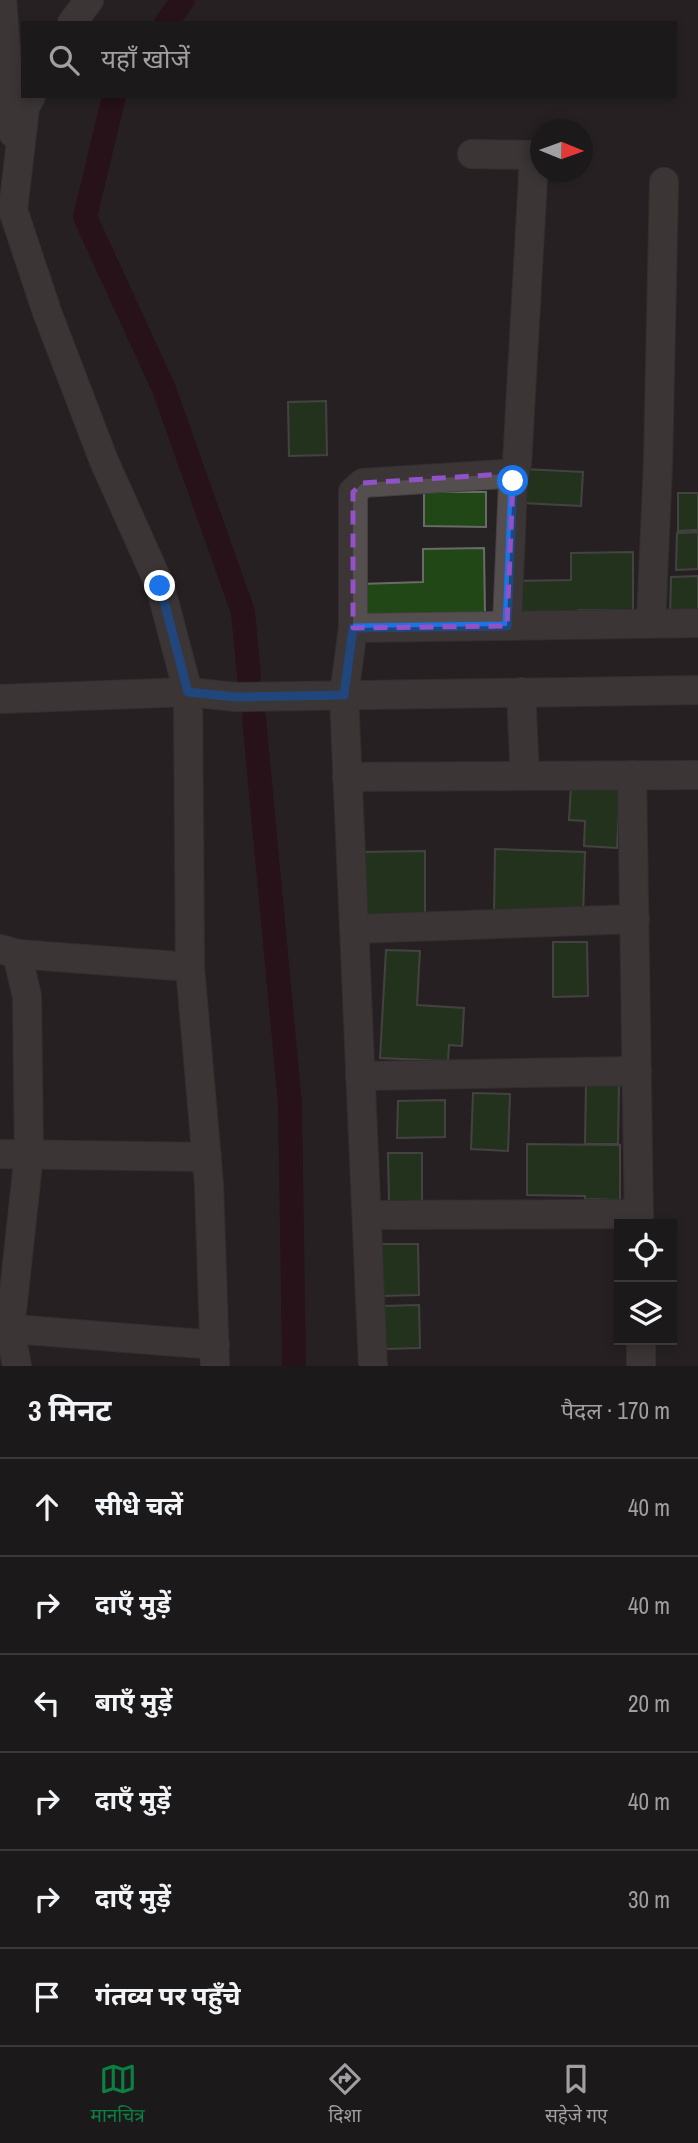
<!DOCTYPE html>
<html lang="hi">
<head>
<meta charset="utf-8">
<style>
	:root { --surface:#1c191a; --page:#252223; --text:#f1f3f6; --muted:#a0a0a2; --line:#3a3839; --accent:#0b8043 }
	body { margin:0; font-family:"Archivo Narrow","Noto Sans Devanagari",sans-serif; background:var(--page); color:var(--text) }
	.controls { position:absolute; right:21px; bottom:21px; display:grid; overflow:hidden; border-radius:0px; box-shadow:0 4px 10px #0003 }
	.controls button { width:63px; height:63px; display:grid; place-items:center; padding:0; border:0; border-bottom:2px solid var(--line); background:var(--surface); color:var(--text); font:35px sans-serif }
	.compass { position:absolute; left:530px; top:119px; width:63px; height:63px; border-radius:50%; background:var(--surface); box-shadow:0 4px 10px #0003; rotate:91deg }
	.stop { position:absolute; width:21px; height:21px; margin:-16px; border:5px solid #1a73e8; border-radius:50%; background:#fff }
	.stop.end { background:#1a73e8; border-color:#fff; box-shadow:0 2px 7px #0008 }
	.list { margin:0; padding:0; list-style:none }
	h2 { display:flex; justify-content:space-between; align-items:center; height:91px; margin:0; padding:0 28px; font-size:30px }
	h2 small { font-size:23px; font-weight:400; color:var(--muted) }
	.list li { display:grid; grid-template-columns:46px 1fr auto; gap:21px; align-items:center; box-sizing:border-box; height:98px; padding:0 28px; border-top:2px solid var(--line) }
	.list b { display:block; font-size:26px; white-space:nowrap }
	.list em { font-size:23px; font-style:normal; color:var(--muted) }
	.icon { flex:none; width:38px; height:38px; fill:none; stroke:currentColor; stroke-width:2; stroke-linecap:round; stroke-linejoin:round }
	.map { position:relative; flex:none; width:698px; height:1366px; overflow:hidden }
	.search { position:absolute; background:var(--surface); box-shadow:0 4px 10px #0003; left:21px; right:21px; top:21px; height:77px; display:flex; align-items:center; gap:18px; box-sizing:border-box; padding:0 24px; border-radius:0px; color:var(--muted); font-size:26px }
	.sheet { height:679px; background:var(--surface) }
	nav { display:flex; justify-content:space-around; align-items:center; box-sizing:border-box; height:98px; border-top:2px solid var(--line); background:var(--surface); font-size:19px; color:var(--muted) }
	nav a { display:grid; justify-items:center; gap:4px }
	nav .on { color:var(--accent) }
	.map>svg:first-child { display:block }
</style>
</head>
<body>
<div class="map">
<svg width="698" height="1366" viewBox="0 0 698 1366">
	<rect width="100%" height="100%" fill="#262122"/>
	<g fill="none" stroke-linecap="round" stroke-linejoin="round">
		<g stroke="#27000d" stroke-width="24">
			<polyline points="166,23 183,0"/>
			<polyline points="114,96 85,217 164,389 243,612 249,675"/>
			<polyline points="254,718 290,1104 294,1366"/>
		</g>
	</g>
	<g fill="#204715" stroke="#686b67" stroke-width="2">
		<polygon points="326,401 327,455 289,456 288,402"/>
		<polygon points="523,469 583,472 581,506 522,503"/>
		<polygon points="424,492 486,492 486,527 424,526"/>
		<polygon points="678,493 698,493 698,530 678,531"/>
		<polygon points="698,532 698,569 676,570 677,533"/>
		<polygon points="484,548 485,615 361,618 360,584 423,582 423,549"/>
		<polygon points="633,552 633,610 578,610 579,623 513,624 513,581 571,580 571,553"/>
		<polygon points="698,576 698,616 670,616 671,577"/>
		<polygon points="571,786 620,789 617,848 584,846 585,821 569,820"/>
		<polygon points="495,849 585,852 583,917 494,914"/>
		<polygon points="425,851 425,915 360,916 359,852"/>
		<polygon points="553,942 587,942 588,996 553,997"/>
		<polygon points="386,950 420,951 417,1005 464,1008 462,1046 449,1045 448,1061 380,1058"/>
		<polygon points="586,1083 619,1084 618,1144 585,1144"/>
		<polygon points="473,1093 510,1094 508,1151 471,1149"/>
		<polygon points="445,1100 445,1137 397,1138 398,1101"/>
		<polygon points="527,1144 620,1145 620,1200 585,1199 585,1196 527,1195"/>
		<polygon points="388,1153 422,1153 422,1202 389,1202"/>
		<polygon points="382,1244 418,1244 419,1295 382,1296"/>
		<polygon points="419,1305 420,1348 384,1349 383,1306"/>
	</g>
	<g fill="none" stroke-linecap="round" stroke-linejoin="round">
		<g stroke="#434041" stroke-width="30">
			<g id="street">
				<polyline points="2,0 13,133"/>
				<polyline points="72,23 89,0"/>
				<polyline points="31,96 25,107 13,210 47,312 104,461 160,586 188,692 190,967 209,1185 215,1366"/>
				<polyline points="472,154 532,155 534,159 517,464 513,481"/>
				<polyline points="651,623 658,464 664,182"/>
				<polyline points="353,628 353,492 363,483 504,474 513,481 507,626"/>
				<polyline points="521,692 525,776"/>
				<polyline points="0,699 188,692 236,697 698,690"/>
				<polyline points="632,775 639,1224"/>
				<polyline points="347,777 698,775"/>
				<polyline points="354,929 635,919"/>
				<polyline points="0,949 17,954 27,996 29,1154 10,1329 17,1366"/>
				<polyline points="17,954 190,967"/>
				<polyline points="360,1076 637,1071"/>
				<polyline points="0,1154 207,1157"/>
				<polyline points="367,1215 639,1214"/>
				<polyline points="0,1328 215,1345"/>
				<polyline points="641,1340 641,1366"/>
				<polyline points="373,1366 344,695 353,628 698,623"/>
			</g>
		</g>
		<use href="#street" stroke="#544e4f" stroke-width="28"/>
	</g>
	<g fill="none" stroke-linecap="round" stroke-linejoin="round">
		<polyline stroke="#1a73e8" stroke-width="9" points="160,586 188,692 236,697 344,695 353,628 507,626 513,481"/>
	</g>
	<path d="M0 0H698V1366H0ZM504,474l9,7 -6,145 -154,2v-136l10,-9z" fill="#262122" fill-opacity=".55" fill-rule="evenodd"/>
	<path fill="none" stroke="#9151c7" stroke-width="5" stroke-dasharray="14 9" stroke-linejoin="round" d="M504,474l9,7 -6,145 -154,2v-136l10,-9z"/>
</svg>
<div class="controls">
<button><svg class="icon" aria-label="locate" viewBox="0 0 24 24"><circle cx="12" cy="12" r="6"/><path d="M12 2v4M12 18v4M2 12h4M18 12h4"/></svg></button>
<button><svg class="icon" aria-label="layers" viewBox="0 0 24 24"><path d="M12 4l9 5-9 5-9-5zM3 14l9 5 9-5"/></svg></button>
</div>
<svg class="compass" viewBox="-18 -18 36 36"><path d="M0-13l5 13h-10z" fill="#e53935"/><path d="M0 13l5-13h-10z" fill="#a0a0a2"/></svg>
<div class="stop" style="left:513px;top:481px"></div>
<div class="stop end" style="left:160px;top:586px"></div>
<div class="search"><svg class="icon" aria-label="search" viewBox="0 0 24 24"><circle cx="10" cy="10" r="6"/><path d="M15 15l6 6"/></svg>यहाँ खोजें</div>
</div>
<section class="sheet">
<h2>3 मिनट<small>पैदल · 170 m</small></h2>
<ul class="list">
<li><svg class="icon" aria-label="ahead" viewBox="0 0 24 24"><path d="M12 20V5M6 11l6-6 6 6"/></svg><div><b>सीधे चलें</b></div><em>40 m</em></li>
<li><svg class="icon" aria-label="right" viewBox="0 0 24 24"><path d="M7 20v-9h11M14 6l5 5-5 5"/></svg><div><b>दाएँ मुड़ें</b></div><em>40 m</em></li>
<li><svg class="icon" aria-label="left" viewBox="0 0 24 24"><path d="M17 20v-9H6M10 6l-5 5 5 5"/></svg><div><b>बाएँ मुड़ें</b></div><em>20 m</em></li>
<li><svg class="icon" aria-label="right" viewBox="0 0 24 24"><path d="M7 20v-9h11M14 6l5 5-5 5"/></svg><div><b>दाएँ मुड़ें</b></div><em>40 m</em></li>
<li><svg class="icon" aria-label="right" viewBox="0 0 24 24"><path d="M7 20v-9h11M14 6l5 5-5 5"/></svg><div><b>दाएँ मुड़ें</b></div><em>30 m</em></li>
<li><svg class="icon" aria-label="arrive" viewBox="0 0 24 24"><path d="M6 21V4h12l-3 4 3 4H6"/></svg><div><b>गंतव्य पर पहुँचे</b></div></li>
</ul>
</section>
<nav>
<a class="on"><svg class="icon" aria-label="map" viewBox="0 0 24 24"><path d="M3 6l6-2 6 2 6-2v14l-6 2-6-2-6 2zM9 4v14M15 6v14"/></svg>मानचित्र</a>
<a><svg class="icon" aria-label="directions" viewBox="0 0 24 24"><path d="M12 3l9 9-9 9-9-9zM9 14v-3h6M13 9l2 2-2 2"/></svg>दिशा</a>
<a><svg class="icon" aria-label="saved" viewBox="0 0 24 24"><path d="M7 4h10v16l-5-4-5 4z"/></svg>सहेजे गए</a>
</nav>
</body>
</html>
